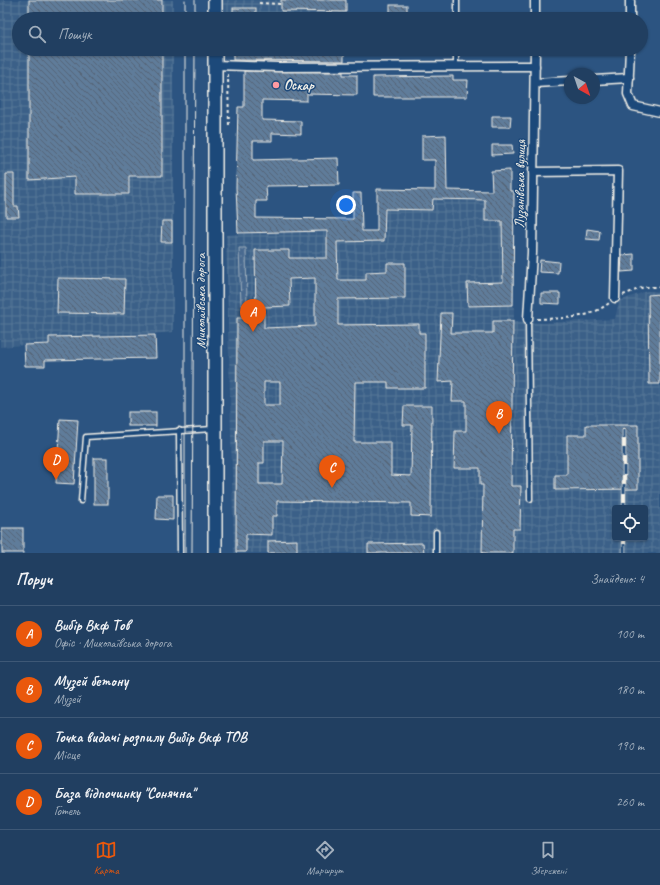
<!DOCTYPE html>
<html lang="uk">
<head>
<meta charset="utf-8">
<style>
	:root { --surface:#213f61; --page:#294667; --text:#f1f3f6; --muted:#a2afbd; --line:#3e5876; --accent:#ea580c }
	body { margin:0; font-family:Caveat,sans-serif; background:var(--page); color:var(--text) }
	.controls { position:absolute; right:12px; bottom:12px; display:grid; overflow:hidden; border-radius:4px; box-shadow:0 1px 3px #0004 }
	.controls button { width:36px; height:36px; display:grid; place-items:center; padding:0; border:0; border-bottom:1px solid var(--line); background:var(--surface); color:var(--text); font:20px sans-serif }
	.compass { position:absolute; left:564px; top:68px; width:36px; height:36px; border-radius:50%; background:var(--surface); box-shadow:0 1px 3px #0004; rotate:140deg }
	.you { position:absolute; left:346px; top:205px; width:14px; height:14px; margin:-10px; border:3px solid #fff; border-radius:50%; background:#1a73e8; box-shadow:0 0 0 6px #1a73e833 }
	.badge { display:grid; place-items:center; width:26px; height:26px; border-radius:50%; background:var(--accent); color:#fff; font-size:13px; font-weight:700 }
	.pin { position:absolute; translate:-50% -33px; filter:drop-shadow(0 1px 2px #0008) }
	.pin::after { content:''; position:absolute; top:21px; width:14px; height:12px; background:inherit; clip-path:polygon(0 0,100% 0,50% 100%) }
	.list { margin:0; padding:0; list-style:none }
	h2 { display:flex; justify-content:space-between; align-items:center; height:52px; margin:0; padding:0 16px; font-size:17px }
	h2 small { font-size:13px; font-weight:400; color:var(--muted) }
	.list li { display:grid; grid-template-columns:26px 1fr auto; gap:12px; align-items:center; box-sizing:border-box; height:56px; padding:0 16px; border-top:1px solid var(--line) }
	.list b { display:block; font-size:15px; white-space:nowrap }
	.list p { margin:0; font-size:13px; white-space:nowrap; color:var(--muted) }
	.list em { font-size:13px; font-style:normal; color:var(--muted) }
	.icon { flex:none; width:22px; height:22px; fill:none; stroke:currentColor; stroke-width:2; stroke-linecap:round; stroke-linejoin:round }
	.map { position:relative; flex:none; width:660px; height:553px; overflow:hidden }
	.search { position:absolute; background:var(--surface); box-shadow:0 1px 3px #0004; left:12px; right:12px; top:12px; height:44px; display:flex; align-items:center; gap:10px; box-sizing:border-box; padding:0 14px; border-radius:22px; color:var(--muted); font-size:15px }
	.sheet { height:276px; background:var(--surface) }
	nav { display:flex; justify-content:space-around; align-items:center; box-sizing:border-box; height:56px; border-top:1px solid var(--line); background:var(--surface); font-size:11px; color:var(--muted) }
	nav a { display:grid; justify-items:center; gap:2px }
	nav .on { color:var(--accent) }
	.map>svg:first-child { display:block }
</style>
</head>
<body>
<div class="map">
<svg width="660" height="553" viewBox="0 0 660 553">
	<defs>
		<pattern id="industrial-grid" width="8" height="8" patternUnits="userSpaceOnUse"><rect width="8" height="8" fill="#3b6088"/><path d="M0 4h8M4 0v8" fill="none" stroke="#587799"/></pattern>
		<pattern id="grass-dots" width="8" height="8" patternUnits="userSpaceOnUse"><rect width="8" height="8" fill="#496b90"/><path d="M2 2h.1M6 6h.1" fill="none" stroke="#6481a0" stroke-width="1.8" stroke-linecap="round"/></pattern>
		<pattern id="building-back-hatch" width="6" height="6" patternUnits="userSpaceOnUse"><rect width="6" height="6" fill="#5e7b9a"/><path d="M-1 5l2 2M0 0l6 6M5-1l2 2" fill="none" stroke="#556474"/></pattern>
	</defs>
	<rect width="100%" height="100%" fill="#2c5481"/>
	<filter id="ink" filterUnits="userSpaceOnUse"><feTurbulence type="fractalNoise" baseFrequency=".025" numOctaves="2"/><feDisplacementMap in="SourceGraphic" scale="8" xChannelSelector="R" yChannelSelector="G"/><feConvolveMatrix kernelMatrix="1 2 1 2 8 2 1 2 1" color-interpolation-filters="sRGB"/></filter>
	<g filter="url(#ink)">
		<g fill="url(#industrial-grid)" fill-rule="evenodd">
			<polygon points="0,0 173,0 173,19 19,19 19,49 173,49 173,332 0,347"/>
			<polygon points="221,0 346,0 345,19 222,19"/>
			<path d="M385,199l128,2 1,120 29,2 72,-4 4,-18 28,-10 13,1v261h-426l-8,-318 43,-3 115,-1zM615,508h30v30h-30z"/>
		</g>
		<polygon fill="url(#grass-dots)" stroke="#9eaebc" points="239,248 246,248 247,305 241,305"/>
		<g fill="url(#building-back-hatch)" stroke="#f4f1e8" fill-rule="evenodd">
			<rect x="29" y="0" width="133" height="19"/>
			<polygon points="281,0 346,0 346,12 281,11"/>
			<rect x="390" y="5" width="17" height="12"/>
			<rect x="233" y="8" width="23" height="11"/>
			<polygon points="29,49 162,49 162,176 129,176 129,194 75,194 75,177 29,180"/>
			<polygon points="233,49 344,49 344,61 233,60"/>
			<path d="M244,71l99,1v3h14v20l-50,-1v7l-45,-1v20l39,1v13l-29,-1v8h-19v19l85,-2 1,27 -73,1 1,15h-11v17l97,1v-26h8l1,38h15v-42l58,1v-30h-13v-24l24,-1 1,55 45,1 -1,-20 19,-1v21h4l-1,114 -45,1 -1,-23 36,-1 -1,-61h-17v-21l-52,-1 -1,11 -47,-1 -1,32 -47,1 1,38h28v-8l21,-1v-8h18v35l-67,1v26l81,-1v9h6v55h-37v-6h-33l-1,60h37v33l20,1 1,-51h-9l1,-19h28l-1,111 -20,-1v-13l-134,-2v15h-5v19l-26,-1v18h-10l1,-234h19l-1,-68h34v8h38v-27l-89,2 -2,-46 2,-80h6zM315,278v48l-51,2v-21l26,-1 -1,-27zM264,382h16v23h-16zM264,441h19l-1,43h-23v-21h5z"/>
			<polygon points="453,76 453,80 468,80 467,97 373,97 373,77"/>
			<polygon points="492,116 511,116 510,127 492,127"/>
			<polygon points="492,145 512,145 513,154 492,155"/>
			<polygon points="6,174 14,174 14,206 18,206 19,217 6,217"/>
			<polygon points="162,221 172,221 172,242 161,242"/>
			<polygon points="587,229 600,231 599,240 586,239"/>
			<polygon points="634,254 634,271 621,272 622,255"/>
			<polygon points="540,260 559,262 558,273 539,272"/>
			<polygon points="58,278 125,279 124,314 57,313"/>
			<polygon points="541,293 560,293 560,304 541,303"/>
			<polygon points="660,294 660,384 649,384 648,295"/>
			<polygon points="441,313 452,313 451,333 493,333 493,321 513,321 511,486 521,486 520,529 513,529 513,553 482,553 483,485 480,485 480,468 454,468 455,431 466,431 466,401 452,401 453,381 438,382"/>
			<polygon points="155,335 156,358 45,360 45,366 25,366 24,345 49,344 49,337"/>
			<rect x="128" y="412" width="28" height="14"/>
			<polygon points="60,419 78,420 74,484 56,483"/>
			<polygon points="586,425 638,425 638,489 555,490 555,475 567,475 567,435 586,435"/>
			<rect x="94" y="458" width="14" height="46"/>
			<polygon points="157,495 173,495 173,520 156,519"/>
			<rect x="2" y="528" width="21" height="25"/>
			<polygon points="297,540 297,553 268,553 268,541"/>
			<polygon points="423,543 424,553 368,553 368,544"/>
		</g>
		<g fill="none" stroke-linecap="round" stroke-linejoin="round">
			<g stroke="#f4f1e8" stroke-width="7">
				<g id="lane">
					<polyline points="457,19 457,0"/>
					<polyline points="456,66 456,49"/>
					<polyline points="528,319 530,499"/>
					<polyline points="179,430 180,553"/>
					<polyline points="81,501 86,437 213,429"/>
					<polyline points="436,532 436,553"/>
				</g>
			</g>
			<g stroke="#f4f1e8" stroke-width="11">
				<g id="street">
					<polyline points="535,0 535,19"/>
					<polyline points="630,19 630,0"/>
					<polyline points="630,49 628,94 633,106 660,112"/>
					<polyline points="215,65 277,67 535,66"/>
					<polyline points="594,80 629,78"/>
					<polyline points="535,83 570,81"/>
					<polyline points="533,172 618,171 615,298"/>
					<polyline points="528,319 532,253 535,49"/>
				</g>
			</g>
			<g stroke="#f4f1e8" stroke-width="16">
				<g id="primary">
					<polyline points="215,19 215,0"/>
					<polyline points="215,553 215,49"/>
				</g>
			</g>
			<g stroke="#f4f1e8" stroke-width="2" stroke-dasharray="3 3" stroke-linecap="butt">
				<polyline points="259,3 281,4"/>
				<polyline points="228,74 229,128"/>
				<polyline points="623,295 644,287 660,287"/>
				<path d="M537,319c25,-1 51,1 72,-16"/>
			</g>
			<use href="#lane" stroke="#1f4a7a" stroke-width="4"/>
			<use href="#street" stroke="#1f4a7a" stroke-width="8"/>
			<use href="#primary" stroke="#1f4a7a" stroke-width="13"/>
			<g stroke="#f4f1e8" stroke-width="1">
				<polyline points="185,19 185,0"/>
				<polyline points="195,19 195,0"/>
				<polyline points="185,553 185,49"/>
				<polyline points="192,553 195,49"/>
			</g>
			<g stroke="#f4f1e8" stroke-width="4.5">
				<g id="rail">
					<polyline points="624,430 624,508"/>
					<polyline points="624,553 624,538"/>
				</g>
			</g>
			<use href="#rail" stroke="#1f4a7a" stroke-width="3" stroke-dasharray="9" stroke-linecap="butt"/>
		</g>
	</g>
	<circle fill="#ff9aa2" stroke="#1f4a7a" stroke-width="1.5" cx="276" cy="85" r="4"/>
	<g text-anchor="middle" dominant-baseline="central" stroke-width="3" stroke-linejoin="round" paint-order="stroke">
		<g font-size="14" font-weight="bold" fill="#f4f1e8" stroke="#1f4a7a" text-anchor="start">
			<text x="284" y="85">Оскар</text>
		</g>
		<g font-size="14" fill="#f4f1e8" stroke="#1f4a7a">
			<text transform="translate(520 184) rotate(-89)">Лузанівська вулиця</text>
			<text transform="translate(200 301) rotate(-90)">Миколаївська дорога</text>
		</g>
	</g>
</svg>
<div class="controls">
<button><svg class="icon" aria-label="locate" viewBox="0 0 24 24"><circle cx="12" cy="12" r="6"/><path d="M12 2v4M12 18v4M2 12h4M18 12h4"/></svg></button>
</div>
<svg class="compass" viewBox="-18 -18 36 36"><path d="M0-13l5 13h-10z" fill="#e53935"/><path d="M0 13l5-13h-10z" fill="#a2afbd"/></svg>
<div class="you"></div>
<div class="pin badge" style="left:253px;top:332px">A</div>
<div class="pin badge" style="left:499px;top:434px">B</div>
<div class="pin badge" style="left:332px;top:488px">C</div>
<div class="pin badge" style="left:56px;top:480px">D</div>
<div class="search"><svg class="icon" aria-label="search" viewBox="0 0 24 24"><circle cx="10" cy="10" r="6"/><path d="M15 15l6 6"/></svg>Пошук</div>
</div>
<section class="sheet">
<h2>Поруч<small>Знайдено: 4</small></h2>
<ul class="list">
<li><span class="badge">A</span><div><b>Вибір Вкф Тов</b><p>Офіс · Миколаївська дорога</p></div><em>100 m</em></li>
<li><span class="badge">B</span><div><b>Музей бетону</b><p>Музей</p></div><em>180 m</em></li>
<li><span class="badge">C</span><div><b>Точка видачі розпилу Вибір Вкф ТОВ</b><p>Місце</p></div><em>190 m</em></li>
<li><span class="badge">D</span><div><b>База відпочинку &quot;Сонячна&quot;</b><p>Готель</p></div><em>260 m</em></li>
</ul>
</section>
<nav>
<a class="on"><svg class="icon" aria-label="map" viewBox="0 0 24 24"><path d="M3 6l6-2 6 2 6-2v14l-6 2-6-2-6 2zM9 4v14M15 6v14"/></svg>Карта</a>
<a><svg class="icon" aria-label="directions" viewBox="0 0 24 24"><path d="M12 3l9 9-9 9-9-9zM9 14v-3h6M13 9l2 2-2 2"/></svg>Маршрут</a>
<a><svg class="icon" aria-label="saved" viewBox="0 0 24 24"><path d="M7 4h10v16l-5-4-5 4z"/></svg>Збережені</a>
</nav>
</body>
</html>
